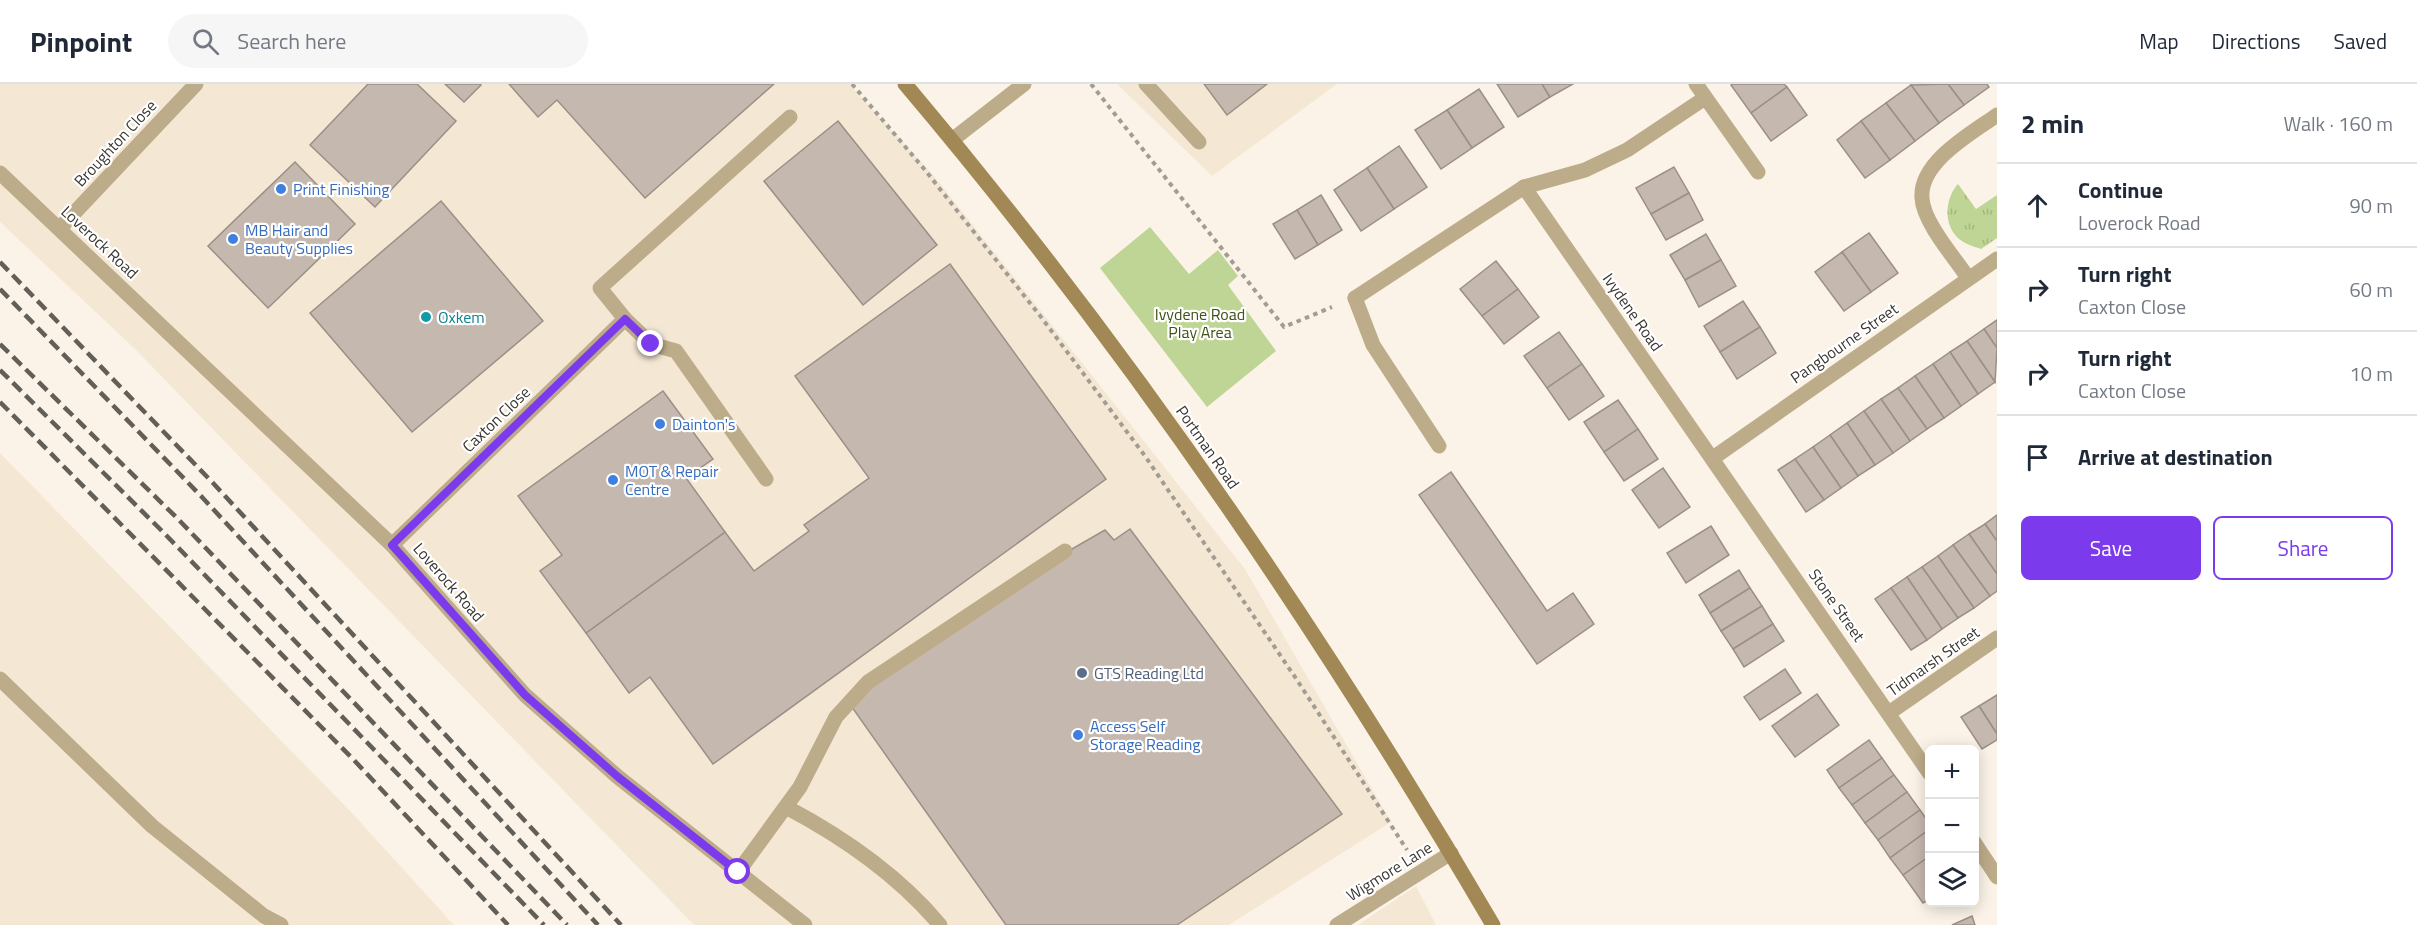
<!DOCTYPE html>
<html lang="en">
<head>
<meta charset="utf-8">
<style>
	:root { --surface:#fff; --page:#f6f6f7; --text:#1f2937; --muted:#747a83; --line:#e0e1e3; --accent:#7c3aed }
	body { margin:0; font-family:"Titillium Web",sans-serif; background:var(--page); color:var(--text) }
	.controls { position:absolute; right:18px; bottom:18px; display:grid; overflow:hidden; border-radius:9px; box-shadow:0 3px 15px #0003 }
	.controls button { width:54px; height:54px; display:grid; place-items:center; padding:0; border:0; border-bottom:2px solid var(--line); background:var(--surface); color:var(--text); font:30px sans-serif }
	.stop { position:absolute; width:18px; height:18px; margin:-14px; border:4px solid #7c3aed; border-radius:50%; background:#fff }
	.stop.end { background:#7c3aed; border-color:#fff; box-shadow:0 2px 6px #0008 }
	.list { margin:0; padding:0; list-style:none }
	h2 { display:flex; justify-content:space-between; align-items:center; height:78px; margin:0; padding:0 24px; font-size:26px }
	h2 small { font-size:20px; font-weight:400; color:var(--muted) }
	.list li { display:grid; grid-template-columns:39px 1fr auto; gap:18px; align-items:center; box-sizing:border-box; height:84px; padding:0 24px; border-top:2px solid var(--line) }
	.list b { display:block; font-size:22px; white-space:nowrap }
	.list p { margin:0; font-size:20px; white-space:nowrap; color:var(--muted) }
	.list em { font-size:20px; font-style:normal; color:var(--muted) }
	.actions { display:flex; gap:12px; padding:18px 24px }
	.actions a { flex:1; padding:14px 0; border:2px solid var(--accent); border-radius:9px; text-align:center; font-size:21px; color:var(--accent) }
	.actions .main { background:var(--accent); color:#fff }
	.icon { flex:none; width:33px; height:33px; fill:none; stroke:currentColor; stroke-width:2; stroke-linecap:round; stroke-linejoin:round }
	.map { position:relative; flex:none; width:1997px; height:841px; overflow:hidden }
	header { display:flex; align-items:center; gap:36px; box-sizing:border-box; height:84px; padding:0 30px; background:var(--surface); border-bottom:2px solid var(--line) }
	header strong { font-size:28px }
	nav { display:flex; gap:33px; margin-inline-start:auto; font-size:21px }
	.search { width:420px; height:54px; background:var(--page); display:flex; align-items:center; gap:15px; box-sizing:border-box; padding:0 21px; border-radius:33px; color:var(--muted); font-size:22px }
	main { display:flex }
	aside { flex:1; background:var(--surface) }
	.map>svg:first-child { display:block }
</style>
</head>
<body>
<header>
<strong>Pinpoint</strong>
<div class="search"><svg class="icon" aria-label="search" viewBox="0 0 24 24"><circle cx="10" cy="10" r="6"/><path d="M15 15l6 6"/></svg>Search here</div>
<nav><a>Map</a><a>Directions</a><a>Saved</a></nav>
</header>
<main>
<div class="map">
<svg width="1997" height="841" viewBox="0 0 1997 841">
	<defs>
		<pattern id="grass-tufts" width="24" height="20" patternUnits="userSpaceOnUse" patternTransform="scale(1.5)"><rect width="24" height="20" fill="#bfd595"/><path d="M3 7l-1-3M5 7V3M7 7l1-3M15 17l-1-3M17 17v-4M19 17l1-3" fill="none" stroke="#a5b781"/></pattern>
	</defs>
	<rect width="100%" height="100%" fill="#fbf3e7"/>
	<g fill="#f4e8d5">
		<polygon points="0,0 849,0 934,92 1245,485 1391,738 1229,841 694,841 136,266 0,138"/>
		<polygon points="1117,0 1337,0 1212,92"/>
		<polygon points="0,369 352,729 454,841 0,841"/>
		<polygon points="1416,802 1436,841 1358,841"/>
	</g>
	<path fill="url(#grass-tufts)" d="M1958,100l18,25 21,-14v43l-16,11c-9,-3 -19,-6 -25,-13 -13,-15 -10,-39 2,-52z"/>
	<polygon fill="#bfd595" points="1150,143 1189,190 1218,166 1238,192 1228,201 1276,267 1207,323 1100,184"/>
	<g fill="#c5b8af" stroke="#9b8f87" stroke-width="1.5">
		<polygon points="368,0 417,0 456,37 375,123 310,61"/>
		<polygon points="445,0 480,0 481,1 464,18"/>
		<polygon points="509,0 774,0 645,114 557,16 538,33"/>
		<polygon points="1204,0 1267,0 1227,31"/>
		<polygon points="1497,0 1542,0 1550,13 1518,33"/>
		<polygon points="1542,0 1573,0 1550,13"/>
		<polygon points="1733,0 1784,0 1787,3 1751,29 1731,1"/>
		<polygon points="1948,0 1987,0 1989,3 1964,21"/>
		<polygon points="1948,0 1964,21 1939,39 1911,1"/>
		<polygon points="1911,1 1939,39 1915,57 1886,19"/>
		<polygon points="1787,3 1807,31 1771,57 1751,29"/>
		<polygon points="1479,5 1504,43 1472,64 1447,26"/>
		<polygon points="1886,19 1915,57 1890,76 1861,37"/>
		<polygon points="1447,26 1472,64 1441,85 1415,46"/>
		<polygon points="838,37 937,161 863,221 764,97"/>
		<polygon points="1861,37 1890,76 1865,94 1837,56"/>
		<polygon points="1399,62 1427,103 1394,125 1367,84"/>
		<polygon points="295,78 355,140 268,224 208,162"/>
		<polygon points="1674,83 1689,109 1651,130 1636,104"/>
		<polygon points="1367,84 1394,125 1361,147 1334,106"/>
		<polygon points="1689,109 1703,136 1666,156 1651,130"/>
		<polygon points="1321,111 1342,146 1318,161 1297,126"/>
		<polygon points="441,117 543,237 412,348 310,229"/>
		<polygon points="1297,126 1318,161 1295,175 1273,140"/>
		<polygon points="1869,149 1898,189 1871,208 1842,168"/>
		<polygon points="1706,150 1721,176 1685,196 1670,171"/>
		<polygon points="1842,168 1871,208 1844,227 1815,188"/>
		<polygon points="1721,176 1736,202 1699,223 1685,196"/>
		<polygon points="1496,177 1518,205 1482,232 1460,205"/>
		<polygon points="950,180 1106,395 713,680 650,593 629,609 586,549 725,448 754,487 809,447 804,441 869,394 795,292"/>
		<polygon points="1518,205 1539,233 1504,260 1482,232"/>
		<polygon points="1743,217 1760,243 1720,268 1704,242"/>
		<polygon points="1997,236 1997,264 1984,245"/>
		<polygon points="1760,243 1776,269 1737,295 1720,268"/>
		<polygon points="1984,245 1997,264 1995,298 1967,257"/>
		<polygon points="1559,248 1582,280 1547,304 1524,272"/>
		<polygon points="1967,257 1995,298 1978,310 1950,268"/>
		<polygon points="1950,268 1978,310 1961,322 1933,280"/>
		<polygon points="1582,280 1604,312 1569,336 1547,304"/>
		<polygon points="1933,280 1961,322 1944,334 1915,292"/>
		<polygon points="1915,292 1944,334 1927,345 1898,304"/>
		<polygon points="1898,304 1927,345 1910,357 1881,315"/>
		<polygon points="663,307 713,375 686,394 725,448 586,549 540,487 562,471 518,412"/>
		<polygon points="1881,315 1910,357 1893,369 1864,327"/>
		<polygon points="1618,316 1638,345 1604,368 1584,338"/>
		<polygon points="1864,327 1893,369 1875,381 1847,339"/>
		<polygon points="1847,339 1875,381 1858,392 1830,351"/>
		<polygon points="1638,345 1658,375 1624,397 1604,368"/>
		<polygon points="1830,351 1858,392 1841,404 1813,363"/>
		<polygon points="1813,363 1841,404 1824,416 1795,375"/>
		<polygon points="1795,375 1824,416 1806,428 1778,386"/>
		<polygon points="1663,384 1690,423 1659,444 1632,406"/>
		<polygon points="1451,388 1547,527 1573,509 1594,540 1537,580 1419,411"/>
		<polygon points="1997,431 1997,457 1985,440"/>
		<polygon points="1985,440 1997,457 1997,490 1969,450"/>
		<polygon points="1711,442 1729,471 1686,499 1667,469"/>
		<polygon points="1130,445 1342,730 1177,841 1006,841 849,619 1025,492 1105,446 1114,456"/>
		<polygon points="1969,450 1997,490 1997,507 1990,512 1953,461"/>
		<polygon points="1953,461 1990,512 1974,524 1938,472"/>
		<polygon points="1938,472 1974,524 1958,534 1922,483"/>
		<polygon points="1922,483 1958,534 1942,545 1907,493"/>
		<polygon points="1739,486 1750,504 1710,529 1699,511"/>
		<polygon points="1907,493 1942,545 1927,556 1891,504"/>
		<polygon points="1750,504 1762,522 1721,547 1710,529"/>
		<polygon points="1891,504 1927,556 1911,566 1875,515"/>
		<polygon points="1762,522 1773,540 1733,565 1721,547"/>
		<polygon points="1773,540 1784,557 1744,583 1733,565"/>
		<polygon points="1785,585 1801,609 1760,636 1744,613"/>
		<polygon points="1817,610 1839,641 1795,673 1772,642"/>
		<polygon points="1997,611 1997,650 1979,622"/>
		<polygon points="1979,622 1997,650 1997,656 1982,665 1961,633"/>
		<polygon points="1869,656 1882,674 1839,704 1827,686"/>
		<polygon points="1882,674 1894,691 1852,721 1839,704"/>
		<polygon points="1894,691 1907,708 1865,739 1852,721"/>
		<polygon points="1907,708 1920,726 1878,756 1865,739"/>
		<polygon points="1920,726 1930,740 1930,745 1890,774 1878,756"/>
		<polygon points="1930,745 1930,772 1903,791 1890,774"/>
		<polygon points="1930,772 1930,815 1923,819 1903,791"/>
		<polygon points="1972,832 1975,841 1952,841"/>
	</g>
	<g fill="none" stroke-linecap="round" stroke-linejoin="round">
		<g stroke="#a29c93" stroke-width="4" stroke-dasharray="4.5 4.5" stroke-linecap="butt">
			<polyline points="852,0 925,86 1041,233 1145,372 1297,596 1407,766"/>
			<polyline points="1091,0 1284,243 1332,223"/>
		</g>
		<g stroke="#bdac8a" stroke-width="15">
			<polyline points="1146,0 1199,58"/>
			<polyline points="1696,0 1758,88"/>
			<polyline points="60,144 196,0"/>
			<polyline points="1355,214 1373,261 1439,362"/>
			<polyline points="766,395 676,267 651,260 625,235 600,204 790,33"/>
			<polyline points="392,461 625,235"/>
			<polyline points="0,595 152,742 264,832 281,841"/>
			<path d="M786,723c57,30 112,68 154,118"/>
			<polyline points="738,788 800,703 836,633 868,598 1065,467"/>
		</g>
		<g stroke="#bdac8a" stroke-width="15">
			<polyline points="952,56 1024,0"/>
			<polyline points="0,89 392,461 525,611 618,693 805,841"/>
			<polyline points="1524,103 1930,690"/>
			<path d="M1968,194c-13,-20 -45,-56 -46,-80 -3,-36 50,-65 75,-83"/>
			<polyline points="1355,214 1524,103 1585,86 1627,66 1705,14"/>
			<polyline points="1713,374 1997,175"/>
			<polyline points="1889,629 1997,554"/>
			<polyline points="1974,758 1997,793"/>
			<polyline points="1337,841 1451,769"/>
		</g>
		<path stroke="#a28855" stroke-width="15" d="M905,0c222,262 415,545 588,841"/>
		<g stroke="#625e58" stroke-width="4.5" stroke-dasharray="12 6" stroke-linecap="butt">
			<polyline points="0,178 213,399 621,841"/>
			<polyline points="0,205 201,412 598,841"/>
			<polyline points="0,260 178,435 567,841"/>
			<polyline points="0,286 163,448 544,841"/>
			<polyline points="0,318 353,675 508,841"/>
		</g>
	</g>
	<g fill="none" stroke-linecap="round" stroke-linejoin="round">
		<polyline stroke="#7c3aed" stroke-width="8" points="651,260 625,235 392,461 525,611 618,693 738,788"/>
	</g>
	<g fill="#3f7fe0" stroke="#fff" stroke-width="2">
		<circle cx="281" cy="105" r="6"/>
		<circle cx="233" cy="155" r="6"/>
		<circle cx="660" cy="340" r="6"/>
		<circle cx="613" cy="396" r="6"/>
		<circle cx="1078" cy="651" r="6"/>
	</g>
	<circle fill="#0f9aa8" stroke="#fff" stroke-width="2" cx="426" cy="233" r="6"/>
	<circle fill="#5c6f8a" stroke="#fff" stroke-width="2" cx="1082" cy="589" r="6"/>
	<g text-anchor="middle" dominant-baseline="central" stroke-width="4.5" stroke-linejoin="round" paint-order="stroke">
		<g font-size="16" fill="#3a3732" stroke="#fff">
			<text transform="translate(115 59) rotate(-47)">Broughton Close</text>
			<text transform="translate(100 158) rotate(43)">Loverock Road</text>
			<text transform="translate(1633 228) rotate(55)">Ivydene Road</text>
			<text transform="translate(1844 259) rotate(-35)">Pangbourne Street</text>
			<text transform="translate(496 335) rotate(-44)">Caxton Close</text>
			<text transform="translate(1208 363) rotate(55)">Portman Road</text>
			<text transform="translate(449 498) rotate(49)">Loverock Road</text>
			<text transform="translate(1837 521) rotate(55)">Stone Street</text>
			<text transform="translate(1933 577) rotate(-35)">Tidmarsh Street</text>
			<text transform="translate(1389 787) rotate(-32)">Wigmore Lane</text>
		</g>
		<g font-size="16" fill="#366cbe" stroke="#fff" text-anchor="start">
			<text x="293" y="105">Print Finishing</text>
			<text x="245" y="146">MB Hair and<tspan x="245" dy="18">Beauty Supplies</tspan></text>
			<text x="672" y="340">Dainton's</text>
			<text x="625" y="387">MOT &amp; Repair<tspan x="625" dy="18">Centre</tspan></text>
			<text x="1090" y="642">Access Self<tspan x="1090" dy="18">Storage Reading</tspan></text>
		</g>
		<g font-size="16" fill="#415217" stroke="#fff">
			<text x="1200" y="230">Ivydene Road<tspan x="1200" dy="18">Play Area</tspan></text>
		</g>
		<g font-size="16" fill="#0d838f" stroke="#fff" text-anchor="start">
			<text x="438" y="233">Oxkem</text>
		</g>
		<g font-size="16" fill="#4e5e75" stroke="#fff" text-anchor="start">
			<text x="1094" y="589">GTS Reading Ltd</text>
		</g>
	</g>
</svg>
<div class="controls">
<button>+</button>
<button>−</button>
<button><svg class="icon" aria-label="layers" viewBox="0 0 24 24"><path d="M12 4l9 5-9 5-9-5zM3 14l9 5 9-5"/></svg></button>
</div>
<div class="stop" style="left:738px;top:788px"></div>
<div class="stop end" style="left:651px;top:260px"></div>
</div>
<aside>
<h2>2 min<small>Walk · 160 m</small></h2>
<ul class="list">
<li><svg class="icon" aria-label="ahead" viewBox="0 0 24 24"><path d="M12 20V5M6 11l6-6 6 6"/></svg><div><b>Continue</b><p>Loverock Road</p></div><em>90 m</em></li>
<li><svg class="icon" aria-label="right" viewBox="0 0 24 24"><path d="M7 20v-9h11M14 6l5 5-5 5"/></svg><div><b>Turn right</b><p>Caxton Close</p></div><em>60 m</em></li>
<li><svg class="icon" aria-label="right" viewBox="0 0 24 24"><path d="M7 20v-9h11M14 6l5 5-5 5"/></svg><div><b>Turn right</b><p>Caxton Close</p></div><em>10 m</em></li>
<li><svg class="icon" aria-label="arrive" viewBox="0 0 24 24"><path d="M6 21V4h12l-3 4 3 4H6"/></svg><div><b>Arrive at destination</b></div></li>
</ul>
<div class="actions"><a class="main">Save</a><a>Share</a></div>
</aside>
</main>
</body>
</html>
